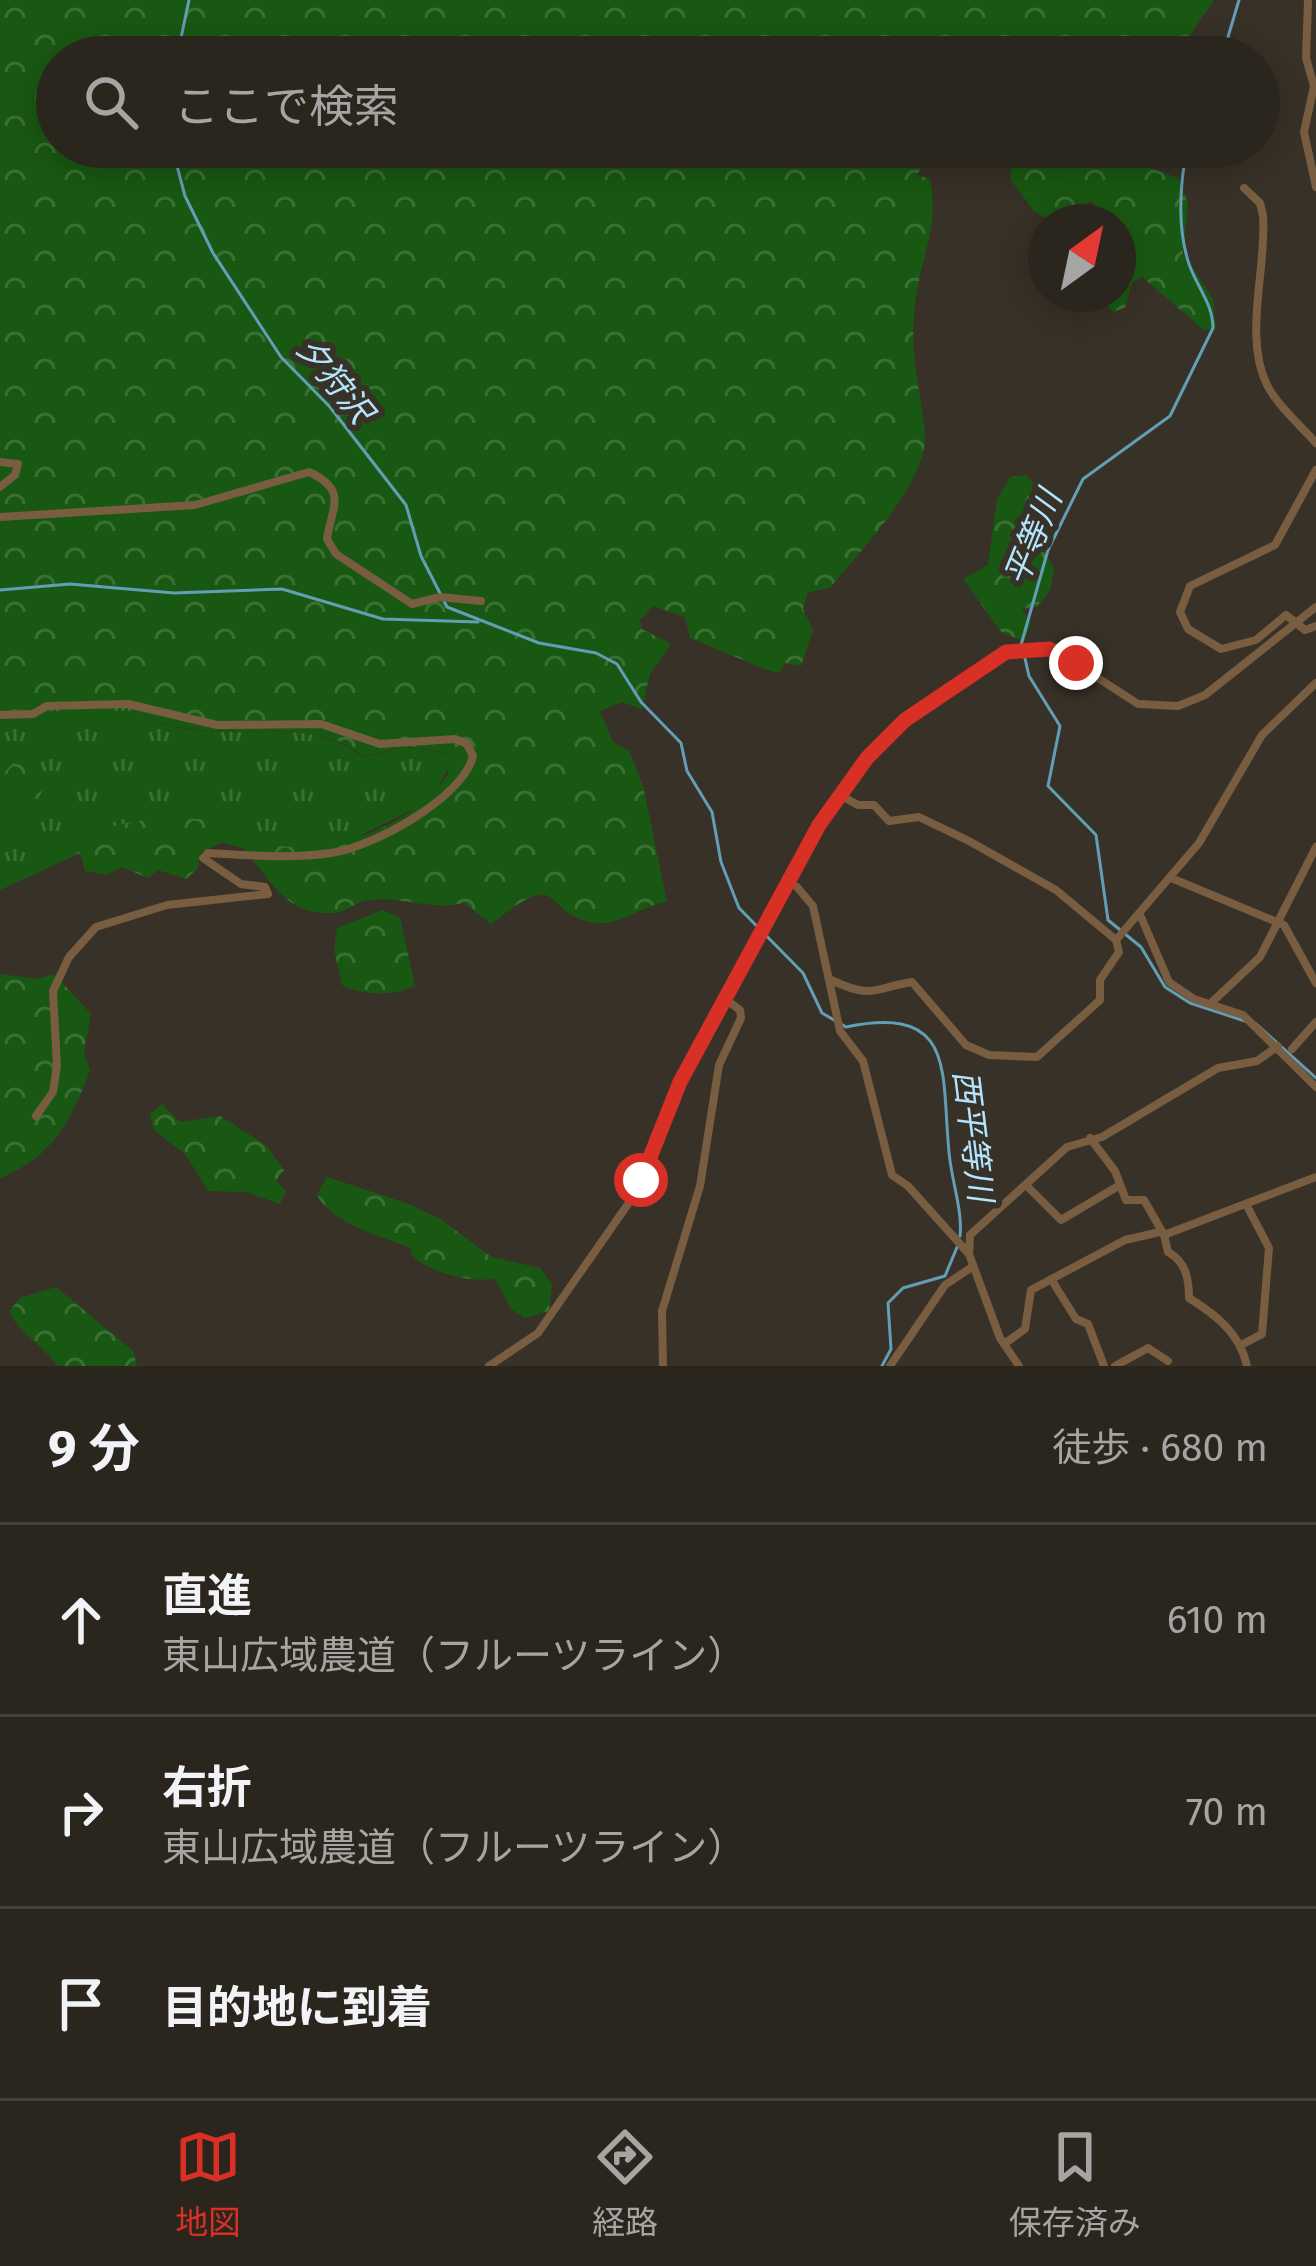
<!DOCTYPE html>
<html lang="ja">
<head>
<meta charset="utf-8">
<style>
	:root { --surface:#2a251d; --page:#36312a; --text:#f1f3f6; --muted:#a5a5a4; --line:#46423b; --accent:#d93025 }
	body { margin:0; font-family:"Fira Sans","Noto Sans JP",sans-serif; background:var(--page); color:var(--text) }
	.compass { position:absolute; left:1028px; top:204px; width:108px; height:108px; border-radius:50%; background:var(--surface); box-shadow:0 6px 30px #0003; rotate:33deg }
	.stop { position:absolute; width:36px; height:36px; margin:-27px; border:9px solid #d93025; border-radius:50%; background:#fff }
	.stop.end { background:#d93025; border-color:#fff; box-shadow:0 3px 12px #0008 }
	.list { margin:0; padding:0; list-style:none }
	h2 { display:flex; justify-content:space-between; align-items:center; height:156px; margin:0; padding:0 48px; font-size:51px }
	h2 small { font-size:39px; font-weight:400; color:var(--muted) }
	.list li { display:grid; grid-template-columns:78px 1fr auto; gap:36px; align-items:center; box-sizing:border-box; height:192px; padding:0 48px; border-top:3px solid var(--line) }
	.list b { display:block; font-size:45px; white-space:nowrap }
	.list p { margin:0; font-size:39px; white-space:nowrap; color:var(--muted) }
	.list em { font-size:39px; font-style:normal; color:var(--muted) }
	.icon { flex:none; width:66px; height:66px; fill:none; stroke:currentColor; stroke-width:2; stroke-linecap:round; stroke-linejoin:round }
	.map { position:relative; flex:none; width:1316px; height:1366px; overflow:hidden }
	.search { position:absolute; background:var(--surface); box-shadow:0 6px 30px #0003; left:36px; right:36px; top:36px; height:132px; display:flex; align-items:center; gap:30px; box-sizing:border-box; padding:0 42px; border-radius:66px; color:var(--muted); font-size:45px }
	.sheet { height:732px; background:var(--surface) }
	nav { display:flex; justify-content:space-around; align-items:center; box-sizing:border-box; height:168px; border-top:3px solid var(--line); background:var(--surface); font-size:33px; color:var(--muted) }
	nav a { display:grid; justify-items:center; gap:6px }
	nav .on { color:var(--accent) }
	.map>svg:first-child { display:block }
</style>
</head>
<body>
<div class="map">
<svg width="1316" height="1366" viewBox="0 0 1316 1366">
	<defs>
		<pattern id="grass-tufts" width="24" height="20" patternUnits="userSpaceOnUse" patternTransform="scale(3)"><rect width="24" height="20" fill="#195812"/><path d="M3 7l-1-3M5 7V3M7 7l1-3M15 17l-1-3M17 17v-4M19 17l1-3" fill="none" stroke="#3a7034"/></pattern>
		<pattern id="forest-crowns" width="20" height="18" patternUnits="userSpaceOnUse" patternTransform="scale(3)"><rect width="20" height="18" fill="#195812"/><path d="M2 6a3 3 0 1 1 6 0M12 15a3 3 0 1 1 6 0" fill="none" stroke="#3a7034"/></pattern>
	</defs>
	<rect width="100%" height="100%" fill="#383127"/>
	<path fill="url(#grass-tufts)" d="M132,706c53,45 137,13 199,33 11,4 23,12 33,18l42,-10 39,6 5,11 -19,36 -101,51 -72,1 -100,-26 -69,23 -89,41v-172l48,-9z"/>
	<g fill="url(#forest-crowns)">
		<path d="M0,0h1214l-39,57h-1118v90h941l-29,20 -30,-15 -14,8 -8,16 13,2c10,50 -10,79 -15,127 -6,51 5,80 10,128 4,48 -66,119 -95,155l-22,4 -5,17 10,21 -12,36 -16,-3 -6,10 -12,-3 -77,-32 -5,-21 -32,-11 -13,14 2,9 29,15 -21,30 -8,35 -20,-7 -22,9 13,31 16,9 14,35 24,116c-25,3 -47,24 -71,21 -59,-9 -28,-60 -105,1l-27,-21c-32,8 -62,-7 -95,-3 -12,1 -23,12 -35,13 -51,4 -65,-38 -95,-69l-19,-1 -20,10 -2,15 -12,11 -28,-9 -10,8 -26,-11 -15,8 -22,-4 -6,-23c33,-37 93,-26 139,-30 60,59 188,21 230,-44l-3,-22 -39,-5 -42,9c-10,-6 -22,-15 -34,-18 -61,-18 -145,11 -198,-32l-84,2 -48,9z"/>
		<polygon points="1013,147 1136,147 1147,167 1178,178 1188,203 1183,254 1213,299 1216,329 1204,330 1142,277 1132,283 1125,308 1113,312 1104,301 1092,299 1091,294 1118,294 1118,222 1072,222 1102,216 1092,201 1047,218 1035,212 1010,179"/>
		<polygon points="1026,475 1041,491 1026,545 1044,552 1054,568 1050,590 1037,607 1022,609 1031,624 1024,641 1002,633 963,579 988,565 997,499 1010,477"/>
		<polygon points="15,761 28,770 28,781 43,789 39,798 0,808 0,777"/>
		<path d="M383,910l17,8 15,68c-22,10 -52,10 -73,-1l-8,-35 3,-22z"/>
		<path d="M0,974l38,5 16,-5 37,40 -7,39 6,17c-19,51 -37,87 -90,108z"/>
		<polygon points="162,1104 180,1122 220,1116 267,1146 284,1170 276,1181 286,1191 280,1204 246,1192 208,1191 186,1155 154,1130 150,1114"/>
		<path d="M327,1177l82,27 33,16 49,37 49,11 12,16 -3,27 -24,7 -14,-9 -16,-31c-19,6 -64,-5 -80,-20 -11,-11 5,-7 -12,-13 -27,-10 -72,-23 -86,-50z"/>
		<path d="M56,1287l77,64 4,15h-79c-15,-20 -40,-34 -49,-55l11,-13z"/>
	</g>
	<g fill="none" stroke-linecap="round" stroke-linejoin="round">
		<g stroke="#629eb6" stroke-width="3">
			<polyline points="177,57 189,0"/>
			<polyline points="1222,57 1239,0"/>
			<path d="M172,147l13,49 28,57 68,104 49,50 76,98 15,51 26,51 92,36 57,10 21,11 24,38 40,41 6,28 25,41 9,50 18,46 64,65 19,40 24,14c111,-23 95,46 103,125 2,27 14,59 11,84"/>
			<polyline points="0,590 70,584 174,593 282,589 383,619 478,622"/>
			<path d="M1021,645l27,-95 35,-71 87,-63 43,-88c0,-24 -16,-41 -24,-64 -12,-36 -9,-80 -2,-117"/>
			<polyline points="1024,654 1029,676 1060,726 1048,786 1096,835 1108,920 1141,947 1165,987 1190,1003 1245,1021"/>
			<polyline points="1255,1023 1316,1078"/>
			<polyline points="882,1366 891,1349 888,1303 903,1288 945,1276 958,1245"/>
		</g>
		<g stroke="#785d40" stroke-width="8">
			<polyline points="1308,0 1306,58 1314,86 1304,132 1316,187"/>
			<path d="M1244,188l16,15 3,13c4,52 -20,120 4,169 11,21 33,40 49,58"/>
			<polyline points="0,462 18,464 15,475 0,487"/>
			<polyline points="1316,470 1275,545 1190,586 1180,612 1188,629 1221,649 1256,640 1286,615 1305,630 1316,626"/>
			<path d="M0,517l195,-12 114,-33c39,18 23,34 18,67l9,15 76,50 28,-7 41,4"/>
			<path d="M0,715l33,-1 14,-8 81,-2 89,21 104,-1 59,20 75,-5 12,5 6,12c-10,42 -100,91 -142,97 -40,6 -84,2 -123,0l-5,5 38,26 24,3 3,7 -101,11 -71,22 -27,30 -16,34 4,75 -4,26 -17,24"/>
			<polyline points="838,794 858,805 874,805 889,821 919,817 969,841 1056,890 1116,940"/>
			<polyline points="1171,878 1284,925 1316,983"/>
			<polyline points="797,887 813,906 840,1031 863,1061 892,1175 908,1186 969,1254 1000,1338 1019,1366"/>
			<polyline points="1141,917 1169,982 1194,999 1243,1015 1316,1087"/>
			<path d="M831,980c43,20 42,8 81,2l54,63 23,10 48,2 63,-57v-20l19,-28 -3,-12 83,-97 63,-108 54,-52"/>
			<polyline points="1210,1004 1260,957 1316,847"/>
			<polyline points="1292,1049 1316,1022"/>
			<polyline points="1090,1138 1115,1171 1126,1200 1144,1200 1164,1235 1316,1177"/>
			<polyline points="1027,1186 1061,1220 1120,1185"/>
			<path d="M1164,1235l4,17c18,10 21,27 21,46 27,17 51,35 58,68"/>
			<polyline points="969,1254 970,1235 1067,1147 1102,1137 1218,1068 1257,1061 1278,1046"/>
			<polyline points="1051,1279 1076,1319 1088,1324 1104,1366"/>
			<polyline points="1004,1344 1025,1329 1031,1290 1125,1240 1160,1232"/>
			<polyline points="1243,1344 1262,1334 1269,1248 1247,1206"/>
			<polyline points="489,1366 538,1333 628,1204 679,1081 819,825 846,783 905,720 995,657 1032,647 1061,654 1138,704 1178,706 1205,695 1316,607"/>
			<polyline points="663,1366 662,1311 700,1186 719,1065 741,1018 740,1010 725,999"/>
			<polyline points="890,1366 945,1285 972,1267"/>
			<polyline points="1115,1366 1148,1348 1168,1361"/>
		</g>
	</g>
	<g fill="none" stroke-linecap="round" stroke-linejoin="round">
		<polyline stroke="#d93025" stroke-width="15" points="641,1180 680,1082 819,825 867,758 905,720 1006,652 1049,649 1076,663"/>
	</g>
	<g text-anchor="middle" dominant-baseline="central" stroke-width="12" stroke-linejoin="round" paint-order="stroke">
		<g font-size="33" font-style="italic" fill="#b4e5fe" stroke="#383127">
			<text transform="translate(334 380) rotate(51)">夕狩沢</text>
			<text transform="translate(1033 538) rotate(-68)">平等川</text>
			<text transform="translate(973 1136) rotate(83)">西平等川</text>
		</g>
	</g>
</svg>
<svg class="compass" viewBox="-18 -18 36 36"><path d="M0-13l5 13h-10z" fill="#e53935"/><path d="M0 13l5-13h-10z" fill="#a5a5a4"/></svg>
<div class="stop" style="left:641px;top:1180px"></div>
<div class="stop end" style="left:1076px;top:663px"></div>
<div class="search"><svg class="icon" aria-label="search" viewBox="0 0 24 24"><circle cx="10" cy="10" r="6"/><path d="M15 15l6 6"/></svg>ここで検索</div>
</div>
<section class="sheet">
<h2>9 分<small>徒歩 · 680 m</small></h2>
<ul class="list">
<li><svg class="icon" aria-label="ahead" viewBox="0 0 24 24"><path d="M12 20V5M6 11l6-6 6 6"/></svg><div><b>直進</b><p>東山広域農道（フルーツライン）</p></div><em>610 m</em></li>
<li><svg class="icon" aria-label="right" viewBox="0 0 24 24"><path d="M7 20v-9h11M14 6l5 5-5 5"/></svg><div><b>右折</b><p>東山広域農道（フルーツライン）</p></div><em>70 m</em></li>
<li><svg class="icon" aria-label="arrive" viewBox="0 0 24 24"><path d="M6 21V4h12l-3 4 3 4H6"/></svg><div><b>目的地に到着</b></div></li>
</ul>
</section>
<nav>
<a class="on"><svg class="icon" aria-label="map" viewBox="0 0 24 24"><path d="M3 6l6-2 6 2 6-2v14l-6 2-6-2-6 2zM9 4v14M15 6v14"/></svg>地図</a>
<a><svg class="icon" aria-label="directions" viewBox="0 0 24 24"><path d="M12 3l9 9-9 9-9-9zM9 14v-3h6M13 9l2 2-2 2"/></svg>経路</a>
<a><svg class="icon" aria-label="saved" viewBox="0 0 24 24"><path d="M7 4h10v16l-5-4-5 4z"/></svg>保存済み</a>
</nav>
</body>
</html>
